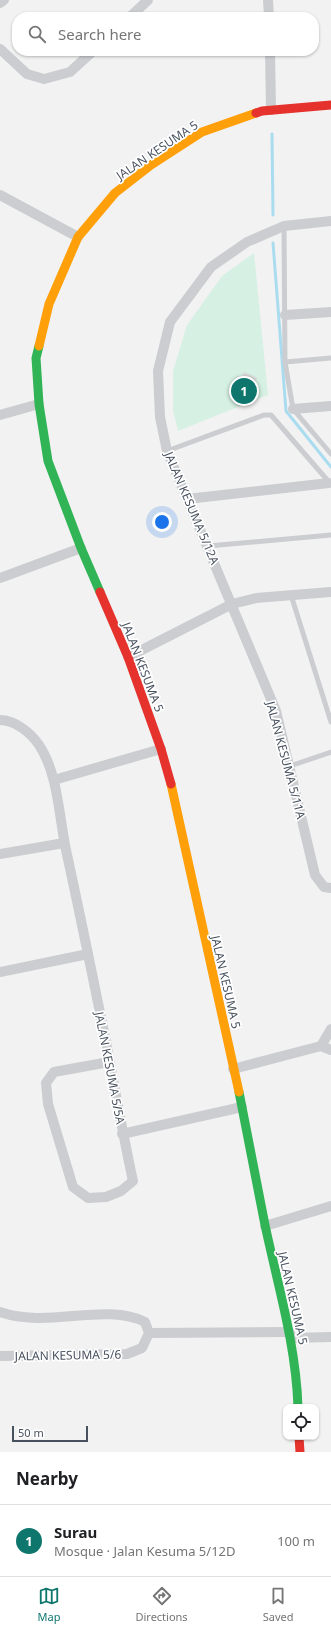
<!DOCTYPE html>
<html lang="en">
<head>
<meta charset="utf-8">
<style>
	:root { --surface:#fff; --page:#f6f6f6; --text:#202124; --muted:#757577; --line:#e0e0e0; --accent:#0f766e }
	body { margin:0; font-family:"Noto Sans",sans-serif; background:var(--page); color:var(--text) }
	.controls { position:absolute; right:12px; bottom:12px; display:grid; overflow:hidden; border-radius:8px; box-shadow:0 1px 3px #0004 }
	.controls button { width:36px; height:36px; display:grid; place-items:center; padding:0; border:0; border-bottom:1px solid var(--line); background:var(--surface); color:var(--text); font:20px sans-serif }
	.scale { position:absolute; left:12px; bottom:10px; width:76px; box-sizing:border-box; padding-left:4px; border:2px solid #48525f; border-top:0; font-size:11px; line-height:14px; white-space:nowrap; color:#48525f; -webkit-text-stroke:3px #fff; paint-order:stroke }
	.you { position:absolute; left:162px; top:522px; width:14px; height:14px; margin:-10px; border:3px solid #fff; border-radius:50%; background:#1a73e8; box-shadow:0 0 0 6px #1a73e833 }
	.badge { display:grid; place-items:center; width:26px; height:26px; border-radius:50%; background:var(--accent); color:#fff; font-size:13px; font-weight:700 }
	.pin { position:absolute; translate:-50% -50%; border:2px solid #fff; box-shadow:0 1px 4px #0006 }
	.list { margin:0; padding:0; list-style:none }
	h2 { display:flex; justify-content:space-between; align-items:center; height:52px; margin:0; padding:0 16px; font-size:17px }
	h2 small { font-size:13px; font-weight:400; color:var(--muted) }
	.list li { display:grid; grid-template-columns:26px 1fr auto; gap:12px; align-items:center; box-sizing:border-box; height:72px; padding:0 16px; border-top:1px solid var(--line) }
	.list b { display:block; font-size:15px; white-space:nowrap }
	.list p { margin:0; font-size:13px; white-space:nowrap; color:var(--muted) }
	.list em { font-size:13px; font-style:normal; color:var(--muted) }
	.icon { flex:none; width:22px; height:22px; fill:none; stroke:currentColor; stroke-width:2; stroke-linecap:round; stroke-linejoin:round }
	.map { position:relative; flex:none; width:331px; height:1452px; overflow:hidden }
	.search { position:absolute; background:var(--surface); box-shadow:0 1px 3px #0004; left:12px; right:12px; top:12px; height:44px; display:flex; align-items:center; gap:10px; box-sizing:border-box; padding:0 14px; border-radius:16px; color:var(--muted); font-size:15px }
	.sheet { height:124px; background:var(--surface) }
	nav { display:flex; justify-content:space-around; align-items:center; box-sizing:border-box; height:56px; border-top:1px solid var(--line); background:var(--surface); font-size:11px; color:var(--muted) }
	nav a { display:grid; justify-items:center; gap:2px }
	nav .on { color:var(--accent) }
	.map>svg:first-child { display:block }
</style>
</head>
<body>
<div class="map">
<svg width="331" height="1452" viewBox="0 0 331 1452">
	<rect width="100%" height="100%" fill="#f2f2f2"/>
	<polygon fill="#d6f1e3" points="254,253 268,395 178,431 173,411 173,371 187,325 222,276"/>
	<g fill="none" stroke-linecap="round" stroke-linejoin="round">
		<g stroke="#aadcf0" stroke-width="3">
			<polyline points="272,134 273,215"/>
			<polyline points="273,243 286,411 331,467"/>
		</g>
	</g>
	<polygon fill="#dbdbdc" points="244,372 257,378 247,402 243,403 234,400 240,382 235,381 237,376 242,377"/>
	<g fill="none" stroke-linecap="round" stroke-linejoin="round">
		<g stroke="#cbcdd0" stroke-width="5">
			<polyline points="284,226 285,362 293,409 331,454"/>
			<polyline points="285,362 331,358"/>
			<polyline points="167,451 264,415 271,415 329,482"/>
			<polyline points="208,546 331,535"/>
			<polyline points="291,595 331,722"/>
			<polyline points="290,766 331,752"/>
		</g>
		<g stroke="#cbcdd0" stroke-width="10">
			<polyline points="268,0 269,17"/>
			<polyline points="0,3 4,0"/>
			<polyline points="130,17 148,0"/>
			<polyline points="0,49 27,74 44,79 70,72 93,51"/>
			<polyline points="270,51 271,110"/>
			<polyline points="0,195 78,237"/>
			<polyline points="331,221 284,226 247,242 211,267 170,322 158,371 160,417 167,451 276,711 315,875 324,887 331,888"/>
			<polyline points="285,315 331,312"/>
			<polyline points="293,409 331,406"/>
			<polyline points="0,415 39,404"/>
			<polyline points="187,499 329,483"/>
			<polyline points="0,578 81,548"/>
			<polyline points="128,657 232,604 256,598 331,592"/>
			<path d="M0,720c15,0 31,13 39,25 19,28 20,72 27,105 14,64 27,128 40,192 9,47 17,93 27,139l-12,10 -15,6 -18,1 -15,-11 -25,-83 -2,-21 8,-11 55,-10"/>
			<polyline points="54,780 161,749"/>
			<polyline points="0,854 64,843"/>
			<polyline points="0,972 88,954"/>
			<polyline points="321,1046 331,1029"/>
			<polyline points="233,1069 321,1046 331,1050"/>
			<polyline points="122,1134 242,1107"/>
			<polyline points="265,1226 331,1206"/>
			<path d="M0,1312c47,17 105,-10 145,10l4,11 -7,15 -15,6 -127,2"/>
			<polyline points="149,1333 290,1332"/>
			<polyline points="291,1338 331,1337"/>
		</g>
		<g stroke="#30b455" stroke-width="9">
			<polyline points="39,346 36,358 39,404 48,461 81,548 100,592"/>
			<path d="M239,1092c9,44 17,89 26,133 13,61 31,120 33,182"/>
		</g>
		<g stroke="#ff9f0a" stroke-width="9">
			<polyline points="39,346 49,304 78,237 115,193 151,165 202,132 256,113"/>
			<polyline points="171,784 239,1092"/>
		</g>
		<g stroke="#e5322d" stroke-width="9">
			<polyline points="256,113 262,111 331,105"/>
			<polyline points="100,592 128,657 161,749 171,784"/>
			<polyline points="299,1437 300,1452"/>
		</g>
	</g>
	<g text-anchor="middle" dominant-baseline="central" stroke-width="3.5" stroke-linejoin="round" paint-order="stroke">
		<g font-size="12" fill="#48525f" stroke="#fff">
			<text transform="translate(157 150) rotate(-34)">JALAN KESUMA 5</text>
			<text transform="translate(192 508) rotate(67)">JALAN KESUMA 5/12A</text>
			<text transform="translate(143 667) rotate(69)">JALAN KESUMA 5</text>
			<text transform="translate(286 760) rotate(75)">JALAN KESUMA 5/11A</text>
			<text transform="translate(226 982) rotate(77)">JALAN KESUMA 5</text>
			<text transform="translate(110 1068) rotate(79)">JALAN KESUMA 5/5A</text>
			<text transform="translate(293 1298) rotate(77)">JALAN KESUMA 5</text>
			<text transform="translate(68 1355) rotate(-1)">JALAN KESUMA 5/6</text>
		</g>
	</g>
</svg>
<div class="controls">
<button><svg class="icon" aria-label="locate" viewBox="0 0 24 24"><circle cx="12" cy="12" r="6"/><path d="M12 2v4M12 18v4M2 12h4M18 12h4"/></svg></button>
</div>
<div class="scale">50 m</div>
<div class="you"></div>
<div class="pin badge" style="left:244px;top:391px">1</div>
<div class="search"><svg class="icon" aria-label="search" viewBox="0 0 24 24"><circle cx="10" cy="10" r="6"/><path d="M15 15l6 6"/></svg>Search here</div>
</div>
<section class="sheet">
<h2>Nearby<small></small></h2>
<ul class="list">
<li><span class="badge">1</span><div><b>Surau</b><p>Mosque · Jalan Kesuma 5/12D</p></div><em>100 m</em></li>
</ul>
</section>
<nav>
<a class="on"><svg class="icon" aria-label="map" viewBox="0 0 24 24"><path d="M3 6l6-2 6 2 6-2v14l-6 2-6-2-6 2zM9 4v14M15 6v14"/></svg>Map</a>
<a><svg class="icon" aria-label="directions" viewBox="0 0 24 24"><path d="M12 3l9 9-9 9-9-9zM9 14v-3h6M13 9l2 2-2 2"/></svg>Directions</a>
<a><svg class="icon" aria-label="saved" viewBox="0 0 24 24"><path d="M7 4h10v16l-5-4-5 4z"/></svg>Saved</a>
</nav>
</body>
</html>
